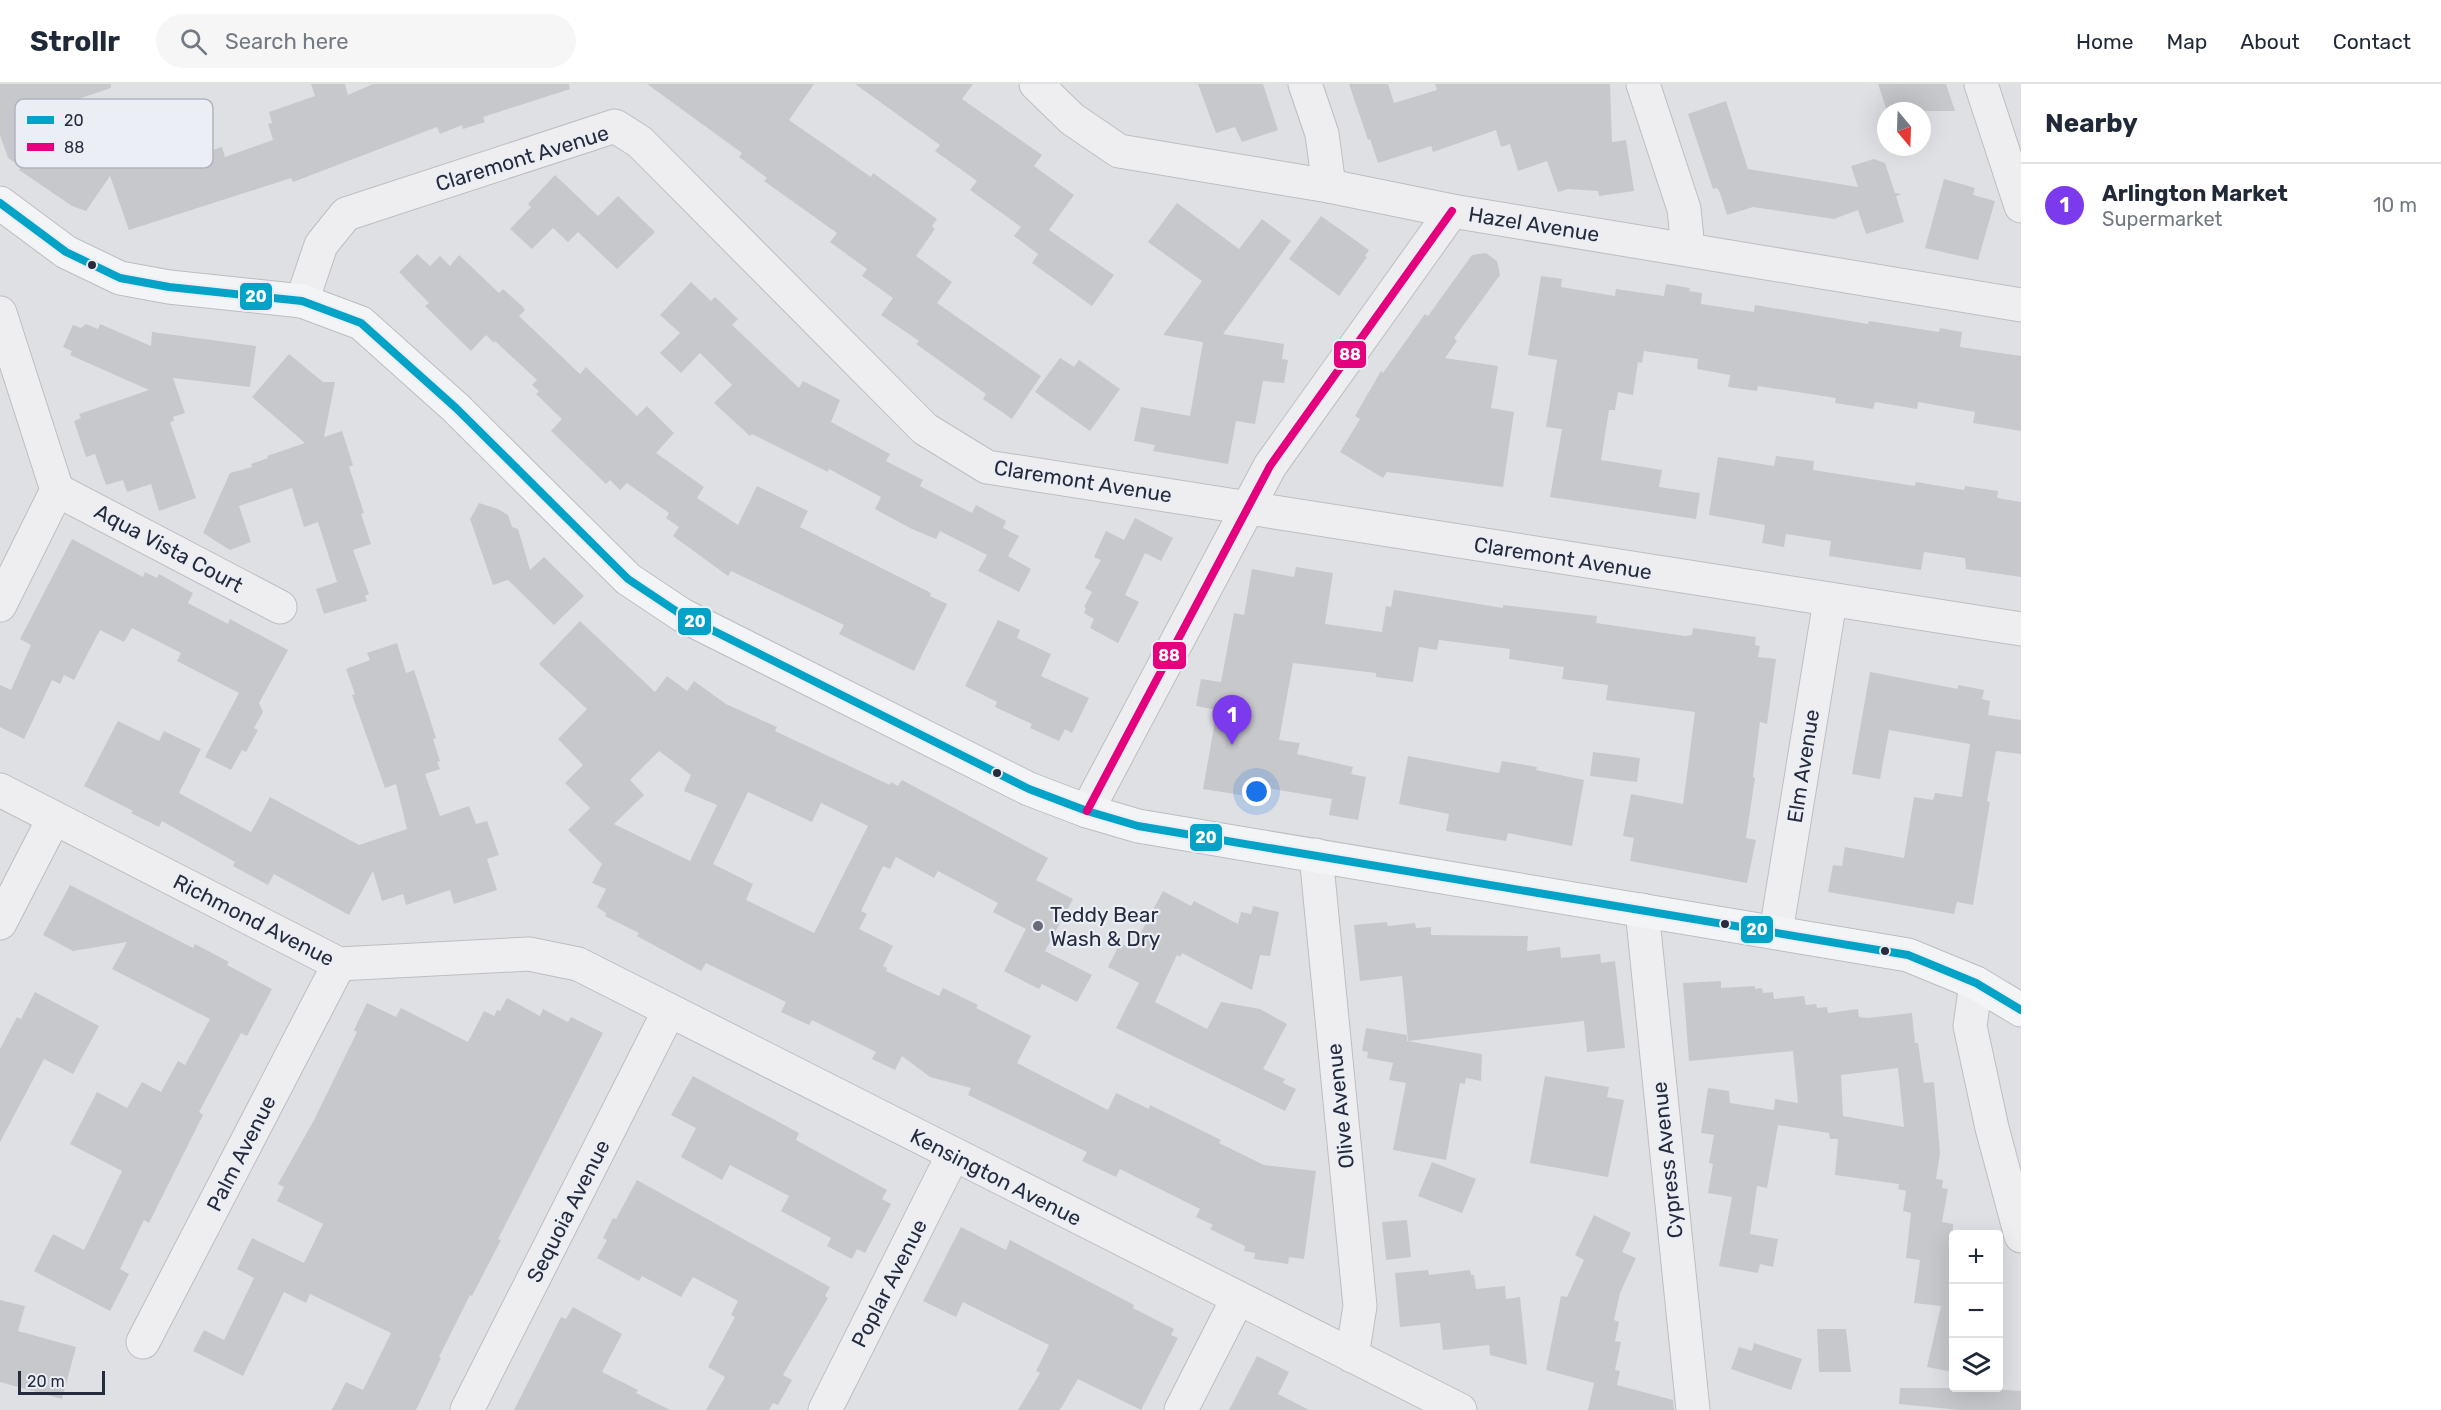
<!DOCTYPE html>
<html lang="en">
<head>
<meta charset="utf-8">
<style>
	:root { --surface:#fff; --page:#f6f6f7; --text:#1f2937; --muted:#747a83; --line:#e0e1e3; --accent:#7c3aed }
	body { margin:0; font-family:Rubik,sans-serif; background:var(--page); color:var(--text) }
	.controls { position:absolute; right:18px; bottom:18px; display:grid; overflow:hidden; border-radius:6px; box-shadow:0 6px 24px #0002 }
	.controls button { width:54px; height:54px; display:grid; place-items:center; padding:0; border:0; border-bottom:2px solid var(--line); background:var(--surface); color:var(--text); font:30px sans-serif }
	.compass { position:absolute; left:1877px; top:18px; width:54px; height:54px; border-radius:50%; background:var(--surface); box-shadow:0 6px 24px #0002; rotate:161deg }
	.scale { position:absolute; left:18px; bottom:15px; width:87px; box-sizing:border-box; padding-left:6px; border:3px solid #262c3d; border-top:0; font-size:16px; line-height:21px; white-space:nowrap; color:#262c3d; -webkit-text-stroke:4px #ebeef5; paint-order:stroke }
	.you { position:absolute; left:1257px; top:708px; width:21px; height:21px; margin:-15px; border:4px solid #fff; border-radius:50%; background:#1a73e8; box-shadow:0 0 0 9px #1a73e833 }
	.badge { display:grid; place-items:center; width:39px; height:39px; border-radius:50%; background:var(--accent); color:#fff; font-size:20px; font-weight:700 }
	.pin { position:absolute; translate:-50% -50px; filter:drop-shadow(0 2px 3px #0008) }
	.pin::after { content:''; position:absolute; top:32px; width:21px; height:18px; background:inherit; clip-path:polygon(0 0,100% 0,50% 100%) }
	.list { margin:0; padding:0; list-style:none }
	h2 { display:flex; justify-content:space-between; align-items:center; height:78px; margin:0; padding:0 24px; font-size:26px }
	h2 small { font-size:20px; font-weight:400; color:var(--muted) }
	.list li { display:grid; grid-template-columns:39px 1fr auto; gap:18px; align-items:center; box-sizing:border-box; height:84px; padding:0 24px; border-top:2px solid var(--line) }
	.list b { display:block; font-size:22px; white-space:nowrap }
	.list p { margin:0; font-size:20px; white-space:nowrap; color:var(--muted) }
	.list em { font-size:20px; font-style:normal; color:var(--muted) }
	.icon { flex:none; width:33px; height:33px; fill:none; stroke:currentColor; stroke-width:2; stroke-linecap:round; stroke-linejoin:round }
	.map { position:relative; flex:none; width:2021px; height:1326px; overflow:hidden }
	header { display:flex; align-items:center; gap:36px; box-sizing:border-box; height:84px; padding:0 30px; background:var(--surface); border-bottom:2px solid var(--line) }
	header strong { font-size:28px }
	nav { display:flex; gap:33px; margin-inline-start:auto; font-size:21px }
	.search { width:420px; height:54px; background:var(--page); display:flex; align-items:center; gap:15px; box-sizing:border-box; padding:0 21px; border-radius:33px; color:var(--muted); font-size:22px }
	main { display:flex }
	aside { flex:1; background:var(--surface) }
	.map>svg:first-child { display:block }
</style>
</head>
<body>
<header>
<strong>Strollr</strong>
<div class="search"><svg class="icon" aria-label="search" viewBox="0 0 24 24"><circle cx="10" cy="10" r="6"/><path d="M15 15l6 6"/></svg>Search here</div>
<nav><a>Home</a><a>Map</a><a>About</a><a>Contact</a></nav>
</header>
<main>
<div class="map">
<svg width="2021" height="1326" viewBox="0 0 2021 1326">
	<rect width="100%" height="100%" fill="#dfe0e4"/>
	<g fill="#c7c8cc" fill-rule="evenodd">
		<polygon points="0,0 111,0 111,4 31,31 109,84 160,67 165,81 222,63 225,73 273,56 268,40 272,39 269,28 315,12 311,0 345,0 348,11 373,0 569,0 570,5 483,33 485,38 463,45 462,41 440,50 437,43 293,98 291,94 129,146 110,92 86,127 72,122 19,86 21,83 8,74 0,51"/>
		<polygon points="647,0 814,0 789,36 871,93 873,89 937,135 932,142 935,145 916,172 952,198 937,219 1041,292 1012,335 983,315 986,310 916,260 919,257 881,231 893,214 862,192 867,185 830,158 837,149 764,97 767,94 739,73 742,69"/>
		<polygon points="855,0 973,0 962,15 1042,71 1034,82 1074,111 1049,146 1114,191 1092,222 1032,179 1038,170 1014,152 1021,143 970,106 977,97 935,67 940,61"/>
		<polygon points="1198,0 1263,0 1278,46 1242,58 1235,43 1216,49"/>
		<polygon points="1349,0 1388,0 1394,19 1437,6 1435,0 1610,0 1612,58 1626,56 1634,107 1599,112 1598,107 1568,105 1558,108 1547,77 1518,87 1510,60 1501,63 1496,46 1433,68 1431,62 1378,79 1370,55 1368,56"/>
		<polygon points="1878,0 1946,0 1955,27 1887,27"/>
		<polygon points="1726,17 1748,85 1858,103 1851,82 1874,75 1885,79 1895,109 1902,110 1896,112 1904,138 1866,150 1858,126 1834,135 1753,123 1727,131 1720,109 1717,104 1713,105 1688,30"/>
		<polygon points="555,91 598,132 618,112 655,148 617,185 578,148 568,158 553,144 532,165 510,145 531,123 528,120"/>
		<polygon points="1944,95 1975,104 1973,111 1995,117 1978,176 1925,164"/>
		<polygon points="1177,119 1239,165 1262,135 1291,157 1223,250 1284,260 1282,275 1288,276 1284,299 1263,297 1255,340 1236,337 1228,380 1153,367 1155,361 1134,357 1141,323 1190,332 1203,258 1163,251 1202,197 1148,158"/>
		<polygon points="1321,132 1369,166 1365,172 1367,173 1339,212 1289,175"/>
		<polygon points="1486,169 1497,177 1500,191 1454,254 1457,257 1445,274 1498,282 1491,324 1514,328 1503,403 1387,388 1383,394 1340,368 1360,335 1355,332 1381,287 1383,289 1425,230 1428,232 1472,171"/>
		<polygon points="417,170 430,182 440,172 450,182 459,171 499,209 503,205 522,222 525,226 519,232 580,290 586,283 637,332 647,322 674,349 656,369 704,403 697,414 738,441 757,402 808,427 800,443 931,509 930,512 947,520 914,587 839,550 844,541 731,487 728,492 673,452 679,443 666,434 669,429 627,399 620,406 610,396 606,400 551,347 562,335 536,310 539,307 532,301 537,296 495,257 494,259 486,251 471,267 425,222 429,219 399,188"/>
		<polygon points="1541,192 1562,195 1561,203 1615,212 1616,205 1664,212 1666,200 1690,204 1689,207 1702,209 1701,220 1754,228 1755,221 1868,240 1869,237 1939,248 1940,244 1962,248 1960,263 2021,272 2021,347 1973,339 1975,328 1918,318 1917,325 1875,318 1873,325 1835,319 1836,314 1758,302 1757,307 1728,303 1730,291 1697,285 1698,275 1644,267 1642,279 1638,278 1633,311 1618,308 1615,326 1609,326 1601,376 1662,386 1659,403 1700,409 1696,435 1550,413 1562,345 1546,343 1557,276 1528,271"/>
		<polygon points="691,198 711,217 715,213 738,235 732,241 799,304 803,297 840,316 831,338 890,370 886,377 923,396 920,402 972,429 976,421 1006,437 1003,444 1019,452 1008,472 1031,485 1019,508 978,487 987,471 940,447 936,455 912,445 875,425 881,413 829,385 828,388 752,350 750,352 714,319 732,301 700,269 681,289 660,269 680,249 660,231"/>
		<polygon points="86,240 98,245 100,240 151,262 152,248 256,262 250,303 173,294 185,329 173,333 174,337 170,338 196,414 159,427 151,400 127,408 123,396 106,401 95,370 86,373 74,337 81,334 79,330 149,306 70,271 72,267 63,263 73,241 81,244"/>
		<polygon points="289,270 323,298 335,298 324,353 342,347 353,381 349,383 364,429 361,430 371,460 353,466 369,510 365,512 367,517 324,530 316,505 337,498 318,438 304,443 292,404 239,422 251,458 230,466 203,449 230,389 252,383 251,380 268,374 267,372 305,359 252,313"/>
		<polygon points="1060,274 1074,283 1079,276 1120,305 1090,347 1035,308"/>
		<polygon points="1776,372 1814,377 1813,386 1915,402 1916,398 1964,406 1965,402 1998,407 1997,414 2021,418 2021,493 1966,485 1965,474 1924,468 1921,486 1829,472 1831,457 1786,450 1784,463 1762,459 1765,441 1709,431 1718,373 1774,382"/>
		<polygon points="479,419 498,425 508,431 512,443 518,445 530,486 544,473 584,512 554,541 508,496 493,501 470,435"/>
		<polygon points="1135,434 1173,454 1161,477 1145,469 1125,511 1139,518 1118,559 1090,544 1094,535 1084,529 1086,524 1084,523 1092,508 1085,504 1101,476 1094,473 1106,447 1124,456"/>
		<polygon points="72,455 143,493 145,488 157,494 159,490 193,509 188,519 228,540 230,535 288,566 259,619 263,628 254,644 258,646 246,668 242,666 231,686 205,673 239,609 177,577 181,569 132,544 124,558 100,546 74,596 64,591 60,600 52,596 24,655 0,643 0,601 11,606 31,561 20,555"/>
		<polygon points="1296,483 1333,489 1325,540 1382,548 1386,522 1391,523 1394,506 1503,524 1503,521 1597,532 1596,539 1685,552 1692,551 1693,544 1756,553 1755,561 1760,562 1758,573 1776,575 1767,640 1760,638 1753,693 1755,694 1746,754 1756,756 1747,799 1630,777 1634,754 1623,752 1631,710 1683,720 1695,628 1606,616 1608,601 1562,595 1564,583 1509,575 1510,565 1439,556 1437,566 1419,563 1413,598 1376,593 1376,589 1293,579 1279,656 1300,659 1297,670 1353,683 1351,690 1366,693 1358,736 1329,731 1332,715 1255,702 1253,713 1203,705 1217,626 1196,622 1201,595 1221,598 1234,529 1244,531 1252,485 1294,493"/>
		<polygon points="998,536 1020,546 1017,554 1051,570 1041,592 1089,614 1072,649 1065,645 1059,657 1030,644 1032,640 995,623 997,618 965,602"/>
		<path d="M580,537l75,71 12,-16 20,15 7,-10 32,23 51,23 -2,4 115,54 1,-3 7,4 4,-6 146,78 -12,22 37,19 -28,52 47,24 -15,27 -35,-18 -3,5 -35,-18 22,-42 -33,-17 5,-9 -60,-32 -4,7 -38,-21 -6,12 -7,-3 -22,45 6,3 -8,15 34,17 -10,20 4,2 -1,3 53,25 4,-8 35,17 -2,3 55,28 -14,27 91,47 8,-17 33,16 1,-4 71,35 -2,3 45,22 52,6 -12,88 -15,-2 -1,7 -34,-5 1,-6 -11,-2 1,-5 -35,-17 3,-4 -17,-8 4,-8 -80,-40 -4,8 -34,-16 5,-9 -119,-57 3,-7 -41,-11 -28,-21 -7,14 -23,-11 4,-7 -64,-32 -3,5 -28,-13 5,-10 -80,-39 -5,8 -64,-35 2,-3 -34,-17 1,-3 -9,-6 9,-18 -14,-6 10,-19 -34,-34 22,-22 -25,-25 18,-18 -25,-26 29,-30 -48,-45zM659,667l32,24 -7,16 33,14 -27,56 -76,-37 30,-29 -14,-15zM748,708l64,30 9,-19 47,23 -54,107 -68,-33 7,-16 -40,-20z"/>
		<polygon points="397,559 406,589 414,586 436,654 433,655 440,677 437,678 440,685 425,690 440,732 469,722 476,740 487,737 499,771 487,775 497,806 454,820 450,806 406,821 403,810 382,817 373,787 349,831 274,790 268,801 233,782 235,778 162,737 159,743 131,729 133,727 84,702 118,637 159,657 164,647 201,665 179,709 251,748 270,713 359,761 407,745 396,700 385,704 352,611 355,610 346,585 370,576 367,569"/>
		<polygon points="1870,588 1958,605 1958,601 1984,606 1982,615 1990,617 1988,631 2021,636 2021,670 1996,667 1987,717 1990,718 1973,821 1957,818 1954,830 1828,808 1833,781 1842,782 1845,763 1904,774 1914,713 1933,716 1935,709 1962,713 1970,660 1889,646 1880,695 1852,690"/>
		<polygon points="1593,668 1640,674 1637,698 1590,692"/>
		<polygon points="1408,672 1499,689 1502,677 1537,683 1536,686 1584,696 1572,762 1508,749 1506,757 1446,747 1449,730 1399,720"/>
		<polygon points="70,801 193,864 195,860 229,878 227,881 272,905 247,952 241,949 199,1028 203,1031 149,1139 144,1136 120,1185 129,1190 110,1227 34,1187 53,1150 84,1166 122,1087 70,1060 97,1008 127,1024 142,998 161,1008 178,977 185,981 210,935 112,885 127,858 73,867 43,851"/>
		<polygon points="1163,807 1191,822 1194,817 1238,840 1241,828 1251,830 1253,822 1279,828 1270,872 1260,871 1252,906 1182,869 1180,873 1177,871 1155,918 1207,945 1221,918 1260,925 1287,940 1263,985 1285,995 1283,999 1296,1005 1285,1027 1116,944 1139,899 1108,883 1120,859 1132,865"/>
		<polygon points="1387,838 1388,842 1415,839 1416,844 1431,843 1431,851 1528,852 1527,867 1560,863 1561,874 1600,870 1601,879 1615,877 1625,964 1587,968 1584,937 1408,957 1402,892 1360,897 1354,841"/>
		<path d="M1721,897v7l34,-2v3l7,-1 1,5 10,-1 1,7 30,-3 2,9 10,-1 1,4 10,-1 1,6 30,-4 1,8 8,1 45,-5 3,30h3l6,40 10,-1 6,71 -4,26 7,1 -1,8 6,1 -6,33 11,2v148l-26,-5 14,-61 -27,-3 6,-43 -14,-2 5,-45 -8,-2 3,-20 -8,-2 1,-5 -64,-9 3,-36h-8l-1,-6 -51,-8 -11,63 -10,-2 -7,48 28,5 -5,28 -13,-3 -2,9 -39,-7 13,-69 -24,-4 5,-29 -4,-1 5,-28 -13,-2 7,-45 21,3 1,12 44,7 1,-11 23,4 -5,-52 -104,10 -6,-78zM1898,984l6,59 -61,-11 -2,-41z"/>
		<polygon points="35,908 99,942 73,990 44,975 0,1058 0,965 17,933 21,935"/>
		<polygon points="507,914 540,932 543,925 568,938 571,933 603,949 498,1155 501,1156 472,1212 470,1211 439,1273 441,1274 416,1326 332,1326 346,1298 363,1306 391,1249 310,1210 306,1219 284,1208 243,1292 193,1267 204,1246 224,1256 254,1194 237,1185 252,1154 304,1179 323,1140 277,1117 284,1103 278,1100 314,1036 357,948 354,946 367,919 396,933 401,924 468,958 484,927 494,932 497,926 500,927"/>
		<polygon points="1366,944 1407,951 1407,957 1482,970 1481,997 1466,994 1465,1000 1460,999 1446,1076 1393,1066 1406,999 1389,996 1393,979 1367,974 1368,968 1362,967"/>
		<polygon points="693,992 799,1049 796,1056 887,1106 882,1115 891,1120 865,1169 857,1165 852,1175 827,1162 831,1154 781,1127 789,1112 730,1081 722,1096 681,1073 696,1044 671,1031"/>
		<polygon points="1545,992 1609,1003 1607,1013 1624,1016 1608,1093 1530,1079"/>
		<polygon points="1432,1078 1476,1095 1462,1129 1418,1112"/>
		<polygon points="637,1096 830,1203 825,1212 828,1214 783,1291 792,1296 778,1321 773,1319 769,1326 706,1326 725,1293 708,1283 735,1233 731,1231 738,1217 693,1193 681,1213 642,1192 639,1197 597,1174 607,1156 603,1154 613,1134 616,1135"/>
		<polygon points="1594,1131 1631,1149 1622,1168 1636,1174 1620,1209 1614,1236 1619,1238 1615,1257 1621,1258 1615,1286 1620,1287 1617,1301 1673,1316 1674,1326 1588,1326 1594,1299 1546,1286 1561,1212 1567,1213 1584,1176 1575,1171"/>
		<polygon points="1407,1136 1411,1173 1386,1176 1382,1138"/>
		<polygon points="961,1143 1006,1166 1010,1156 1134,1221 1133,1224 1174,1245 1171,1251 1178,1254 1141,1326 1078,1295 1060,1326 1018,1326 1040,1289 1036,1287 1049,1261 963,1218 956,1233 923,1217"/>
		<polygon points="1428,1186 1429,1191 1470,1186 1471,1191 1474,1191 1476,1205 1505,1202 1506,1215 1520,1213 1527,1281 1490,1271 1489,1261 1443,1266 1440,1239 1400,1243 1395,1189"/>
		<polygon points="0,1216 25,1222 18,1247 76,1263 62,1315 0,1298"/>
		<polygon points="573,1223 622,1250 602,1288 638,1306 636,1309 670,1326 514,1326 561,1233 566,1235"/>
		<polygon points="1817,1245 1846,1245 1851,1288 1819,1288"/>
		<polygon points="1754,1259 1802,1275 1791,1306 1731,1285 1739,1263 1752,1267"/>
		<polygon points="1257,1272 1289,1288 1278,1310 1309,1326 1229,1326"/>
		<polygon points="1900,1304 1978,1304 2021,1307 2021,1326 1960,1326 1899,1320"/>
	</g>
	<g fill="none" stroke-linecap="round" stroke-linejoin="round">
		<g stroke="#bdbec2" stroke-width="35">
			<g id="minor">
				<polyline points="1036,0 1072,35 1119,67 1329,102 1452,127 2021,221"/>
				<polyline points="1305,0 1322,50 1329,102"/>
				<polyline points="1643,0 1684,125 1688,165"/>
				<polyline points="1981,0 2021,122"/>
				<polyline points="302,217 321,161 346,130 615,42 640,58 925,345 987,383 2021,545"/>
				<polyline points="0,229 57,406 0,521"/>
				<polyline points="57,406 280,523"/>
				<polyline points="0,706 339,880 529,870 578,880 1460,1326"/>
				<polyline points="1087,727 1270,382 1452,127"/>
				<polyline points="1316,771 1360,1222 1352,1272"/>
				<polyline points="1642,826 1693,1326"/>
				<polyline points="0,839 54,734"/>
				<polyline points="1776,848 1830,517"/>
				<polyline points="1976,899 1970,942 1992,1044 2021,1152"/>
				<polyline points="143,1258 339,880"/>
				<polyline points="467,1326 669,927"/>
				<polyline points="825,1326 953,1071"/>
				<polyline points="1181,1326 1238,1214"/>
			</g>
		</g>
		<g stroke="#bbbdc2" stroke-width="35">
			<polyline id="major" points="0,119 66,168 120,194 169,203 302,217 361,239 456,324 628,495 682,531 1029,705 1087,727 1138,742 1908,871 1976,899 2021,926"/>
		</g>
		<use href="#minor" stroke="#eeeef1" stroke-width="33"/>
		<use href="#major" stroke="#f3f4f5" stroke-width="33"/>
		<g stroke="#ebeef5" stroke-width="12">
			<polyline id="bus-1" points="0,119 66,168 120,194 169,203 302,217 361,239 456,324 628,495 682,531 1029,705 1087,727 1138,742 1908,871 1976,899 2021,926"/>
		</g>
		<g stroke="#ebeef5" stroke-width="12">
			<polyline id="bus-2" points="1087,727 1270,382 1452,127"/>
		</g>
		<use href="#bus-1" stroke="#02a3c7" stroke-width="8"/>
		<use href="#bus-2" stroke="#e5007d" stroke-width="8"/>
	</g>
	<g fill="#262c3d" stroke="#ebeef5" stroke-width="2">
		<circle cx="92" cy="181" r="5"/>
		<circle cx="997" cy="689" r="5"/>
		<circle cx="1725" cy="840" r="5"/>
		<circle cx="1885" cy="867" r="5"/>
	</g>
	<circle fill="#676b77" stroke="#ebeef5" stroke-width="2" cx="1038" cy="842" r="6"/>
	<g text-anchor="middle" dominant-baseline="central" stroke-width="4.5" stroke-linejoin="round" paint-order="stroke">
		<g font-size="21" fill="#262c3d" stroke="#ebeef5">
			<text transform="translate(522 74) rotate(-17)">Claremont Avenue</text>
			<text transform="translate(1534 140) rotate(9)">Hazel Avenue</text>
			<text transform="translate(1083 397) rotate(9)">Claremont Avenue</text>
			<text transform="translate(169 464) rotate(28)">Aqua Vista Court</text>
			<text transform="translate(1563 474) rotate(9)">Claremont Avenue</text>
			<text transform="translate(1803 682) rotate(-81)">Elm Avenue</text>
			<text transform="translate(254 836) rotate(27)">Richmond Avenue</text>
			<text transform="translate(1340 1022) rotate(-96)">Olive Avenue</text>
			<text transform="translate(241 1069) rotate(-63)">Palm Avenue</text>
			<text transform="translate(1667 1076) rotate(-96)">Cypress Avenue</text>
			<text transform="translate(996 1093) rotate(27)">Kensington Avenue</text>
			<text transform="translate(568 1127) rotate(-63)">Sequoia Avenue</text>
			<text transform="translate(889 1199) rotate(-63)">Poplar Avenue</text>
		</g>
		<g font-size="21" fill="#262c3d" stroke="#ebeef5" text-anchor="start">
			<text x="1050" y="830">Teddy Bear<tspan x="1050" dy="24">Wash &amp; Dry</tspan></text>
		</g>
	</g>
	<rect x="15" y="15" width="198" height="69" rx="9" fill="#ebeef5" stroke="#b0b4be" stroke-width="1.5"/>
	<rect x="27" y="32" width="27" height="8" fill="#02a3c7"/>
	<rect x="27" y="59" width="27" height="8" fill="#e5007d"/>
	<g font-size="16" fill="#262c3d">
		<text x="64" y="42">20</text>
		<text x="64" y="69">88</text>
	</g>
	<g stroke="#ebeef5" stroke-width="2">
		<rect x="239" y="198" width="34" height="29" rx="6" fill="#02a3c7"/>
		<rect x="1333" y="256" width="34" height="29" rx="6" fill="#e5007d"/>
		<rect x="677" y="523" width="35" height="29" rx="6" fill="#02a3c7"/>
		<rect x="1152" y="557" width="35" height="29" rx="6" fill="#e5007d"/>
		<rect x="1189" y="739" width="34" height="29" rx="6" fill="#02a3c7"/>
		<rect x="1740" y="831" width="34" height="29" rx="6" fill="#02a3c7"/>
	</g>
	<g font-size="16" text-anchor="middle" font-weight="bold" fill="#fff">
		<text x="256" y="218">20</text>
		<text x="1350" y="276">88</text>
		<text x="695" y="543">20</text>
		<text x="1169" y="577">88</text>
		<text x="1206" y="759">20</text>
		<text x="1757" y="851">20</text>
	</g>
</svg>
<div class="controls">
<button>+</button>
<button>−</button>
<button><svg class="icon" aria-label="layers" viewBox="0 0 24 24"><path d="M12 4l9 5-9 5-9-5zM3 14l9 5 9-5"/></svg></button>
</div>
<svg class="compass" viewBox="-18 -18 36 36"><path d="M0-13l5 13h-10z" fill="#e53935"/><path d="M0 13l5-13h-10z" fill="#747a83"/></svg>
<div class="scale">20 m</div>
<div class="you"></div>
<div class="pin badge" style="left:1232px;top:661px">1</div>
</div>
<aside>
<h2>Nearby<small></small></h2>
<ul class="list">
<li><span class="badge">1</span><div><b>Arlington Market</b><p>Supermarket</p></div><em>10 m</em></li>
</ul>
</aside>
</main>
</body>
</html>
